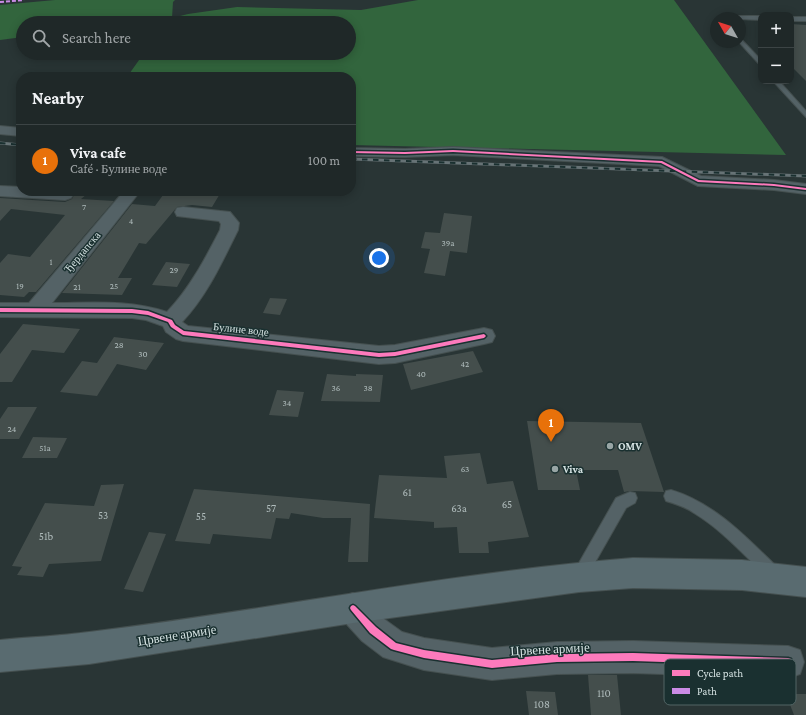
<!DOCTYPE html>
<html lang="en">
<head>
<meta charset="utf-8">
<style>
	:root { --surface:#1f2828; --page:#273030; --text:#f1f3f6; --muted:#a1a6a8; --line:#3c4445; --accent:#ea580c }
	body { margin:0; font-family:"Crimson Pro",serif; background:var(--page); color:var(--text) }
	.controls { position:absolute; right:12px; top:12px; display:grid; overflow:hidden; border-radius:8px; box-shadow:0 2px 10px #0003 }
	.controls button { width:36px; height:36px; display:grid; place-items:center; padding:0; border:0; border-bottom:1px solid var(--line); background:var(--surface); color:var(--text); font:20px sans-serif }
	.compass { position:absolute; left:710px; top:12px; width:36px; height:36px; border-radius:50%; background:var(--surface); box-shadow:0 2px 10px #0003; rotate:309deg }
	.you { position:absolute; left:379px; top:258px; width:14px; height:14px; margin:-10px; border:3px solid #fff; border-radius:50%; background:#1a73e8; box-shadow:0 0 0 6px #1a73e833 }
	.badge { display:grid; place-items:center; width:26px; height:26px; border-radius:50%; background:var(--accent); color:#fff; font-size:13px; font-weight:700 }
	.pin { position:absolute; translate:-50% -33px; filter:drop-shadow(0 1px 2px #0008) }
	.pin::after { content:''; position:absolute; top:21px; width:14px; height:12px; background:inherit; clip-path:polygon(0 0,100% 0,50% 100%) }
	.list { margin:0; padding:0; list-style:none }
	h2 { display:flex; justify-content:space-between; align-items:center; height:52px; margin:0; padding:0 16px; font-size:17px }
	h2 small { font-size:13px; font-weight:400; color:var(--muted) }
	.list li { display:grid; grid-template-columns:26px 1fr auto; gap:12px; align-items:center; box-sizing:border-box; height:72px; padding:0 16px; border-top:1px solid var(--line) }
	.list b { display:block; font-size:15px; white-space:nowrap }
	.list p { margin:0; font-size:13px; white-space:nowrap; color:var(--muted) }
	.list em { font-size:13px; font-style:normal; color:var(--muted) }
	.icon { flex:none; width:22px; height:22px; fill:none; stroke:currentColor; stroke-width:2; stroke-linecap:round; stroke-linejoin:round }
	.map { position:relative; flex:none; width:806px; height:715px; overflow:hidden }
	.search { position:absolute; background:var(--surface); box-shadow:0 2px 10px #0003; left:16px; top:16px; width:340px; height:44px; display:flex; align-items:center; gap:10px; box-sizing:border-box; padding:0 14px; border-radius:22px; color:var(--muted); font-size:15px }
	.panel { position:absolute; background:var(--surface); box-shadow:0 2px 10px #0003; left:16px; top:72px; width:340px; height:124px; border-radius:16px }
	.map>svg:first-child { display:block }
</style>
</head>
<body>
<div class="map">
<svg width="806" height="715" viewBox="0 0 806 715">
	<rect width="100%" height="100%" fill="#293535"/>
	<polygon fill="#32653d" points="55,0 175,0 173,2 172,18 188,14 237,7 361,10 418,0 674,0 786,155 351,145 351,77 127,77 144,53 349,53 349,23 168,23 171,18 135,23 23,23 23,37 0,40 0,5"/>
	<g fill="#444e4c">
		<polygon points="791,24 806,25 806,81 791,66"/>
		<polygon points="166,191 221,192 212,207 192,205 177,207 146,244 139,243 118,278 132,278 122,295 62,293 132,204 155,206"/>
		<polygon points="72,192 87,194 81,199 114,201 36,292 29,292 24,297 0,295 0,263 8,254 30,257 65,215 11,209 0,221 0,198 65,202 72,199 74,195"/>
		<polygon points="444,213 472,216 467,253 450,251 445,276 424,273 430,249 421,248 425,232 440,233"/>
		<polygon points="166,262 190,264 177,287 152,285"/>
		<polygon points="270,298 287,299 280,315 263,313"/>
		<polygon points="23,324 80,329 64,353 32,350 12,382 0,382 0,354"/>
		<polygon points="114,337 164,343 146,370 117,364 97,396 60,392 82,361 97,363"/>
		<polygon points="473,351 483,372 411,390 403,364"/>
		<polygon points="327,374 356,376 356,374 383,375 380,402 321,401"/>
		<polygon points="277,390 304,392 298,417 269,415"/>
		<polygon points="8,407 37,407 19,439 0,439 0,419"/>
		<polygon points="527,421 641,423 664,492 630,491 624,492 618,470 576,470 580,490 538,490"/>
		<polygon points="33,437 67,438 57,458 22,458"/>
		<polygon points="480,453 487,484 513,481 529,537 488,542 489,553 459,553 457,527 434,528 434,522 374,518 379,475 447,478 444,456"/>
		<polygon points="124,484 101,561 49,564 43,577 17,575 22,567 12,566 45,503 94,506 101,485"/>
		<polygon points="194,489 370,504 368,562 348,562 351,518 323,518 291,513 289,519 276,518 271,539 213,534 210,544 175,541"/>
		<polygon points="149,532 166,534 143,592 124,589"/>
		<polygon points="588,675 617,675 621,715 591,715"/>
		<polygon points="526,691 555,692 558,715 529,715"/>
		<polygon points="786,694 806,694 806,715 794,715"/>
	</g>
	<g fill="none" stroke-linecap="round" stroke-linejoin="round">
		<g stroke="#455050" stroke-width="2">
			<g id="lane">
				<polygon points="721,16 761,16 761,20 718,18"/>
				<rect x="791" y="17" width="15" height="4"/>
				<polygon points="740,38 761,60 761,66 739,42"/>
				<polygon points="773,81 779,81 806,111 806,117"/>
				<path d="M671,490c43,13 73,45 105,76l2,5 -2,5 -5,2 -5,-2c-23,-22 -44,-46 -72,-63 -8,-6 -18,-9 -28,-12l-2,-5 2,-5z"/>
				<polygon points="630,492 635,493 637,498 635,503 626,508 585,580 580,582 575,580 573,575 575,570 616,498"/>
			</g>
		</g>
		<g stroke="#455050" stroke-width="2">
			<g id="street">
				<polygon points="0,126 21,128 21,136 0,134"/>
				<polygon points="453,147 662,157 701,176 774,180 806,184 806,194 774,190 698,186 659,166 453,155 405,157 351,156 351,148 405,149"/>
				<polygon points="0,186 21,187 21,191 69,191 73,195 71,198 65,200 0,196"/>
				<path d="M124,191h12l2,3 -86,109c38,0 78,-4 115,9 23,-24 38,-53 53,-82l1,-6 -2,-3 -42,-5 -2,-4 2,-4 6,-1 47,5 9,11 -1,7c-16,32 -31,66 -56,92l6,4 191,20 16,-1 89,-17 8,2 3,6 -3,6 -8,2 -89,19 -16,1 -196,-23 -7,-2 -10,-7 -3,-6 -17,-6 -14,-2 -132,-1v-14h29z"/>
				<polygon points="353,593 364,597 384,619 402,632 424,638 492,648 557,642 633,641 788,646 800,650 804,662 800,674 788,678 633,673 557,674 492,680 424,670 383,657 362,641 342,619 338,608 342,597"/>
			</g>
		</g>
		<g stroke="#455050" stroke-width="2">
			<path id="secondary" d="M633,558l109,2 64,7v30l-64,-7 -109,-2 -54,4 -226,31 -264,41 -89,8v-32c30,-3 60,-4 89,-8 182,-22 362,-60 544,-74z"/>
		</g>
		<use href="#lane" fill="#546266" fill-rule="evenodd"/>
		<use href="#street" fill="#546266" fill-rule="evenodd"/>
		<use href="#secondary" fill="#596b70" fill-rule="evenodd"/>
		<g stroke="#677376" stroke-width="3">
			<g id="rail">
				<polyline points="0,143 21,145"/>
				<polyline points="351,159 806,176"/>
			</g>
		</g>
		<use href="#rail" stroke="#1a3030" stroke-width="2" stroke-dasharray="5.5" stroke-linecap="butt"/>
		<polyline stroke="#ca8be6" stroke-width="2" stroke-dasharray="4 2" stroke-linecap="butt" points="0,2 24,0"/>
		<g stroke="#1a3030" stroke-width="3">
			<g id="cycleway">
				<polygon points="453,150 662,161 699,180 774,184 806,188 806,190 774,186 698,182 661,163 453,152 405,154 351,153 351,151 405,152"/>
				<polygon points="0,308 132,309 148,311 172,320 175,325 184,331 379,353 395,352 484,334 486,336 484,338 395,356 379,357 183,335 171,327 168,322 148,315 132,313 0,312"/>
				<polygon points="353,605 355,606 376,627 396,643 424,650 492,660 557,654 633,653 788,658 791,659 792,662 791,665 788,666 633,661 557,662 492,668 424,658 394,650 391,649 370,633 351,610 350,608 351,606"/>
			</g>
		</g>
		<use href="#cycleway" fill="#fd7abc" fill-rule="evenodd"/>
	</g>
	<g fill="#98a5a5" stroke="#1a3030" stroke-width="1.5">
		<circle cx="610" cy="446" r="4"/>
		<circle cx="555" cy="469" r="4"/>
	</g>
	<g text-anchor="middle" dominant-baseline="central" stroke-width="3" stroke-linejoin="round" paint-order="stroke">
		<g font-size="9" fill="#b0bcbc">
			<text x="84" y="207">7</text>
			<text x="131" y="221">4</text>
			<text x="448" y="243">39a</text>
			<text x="51" y="262">1</text>
			<text x="174" y="270">29</text>
			<text x="20" y="286">19</text>
			<text x="114" y="286">25</text>
			<text x="77" y="287">21</text>
			<text x="119" y="345">28</text>
			<text x="143" y="354">30</text>
			<text x="465" y="364">42</text>
			<text x="421" y="374">40</text>
			<text x="336" y="388">36</text>
			<text x="368" y="388">38</text>
			<text x="287" y="403">34</text>
			<text x="12" y="429">24</text>
			<text x="45" y="448">51a</text>
			<text x="465" y="469">63</text>
		</g>
		<g font-size="11" fill="#d4e1e1" stroke="#1a3030">
			<text transform="translate(82 252) rotate(-50)">Ђердапска</text>
			<text transform="translate(241 329) rotate(6)">Булине воде</text>
		</g>
		<g font-size="11" font-weight="bold" fill="#d4e1e1" stroke="#1a3030" text-anchor="start">
			<text x="618" y="446">OMV</text>
			<text x="563" y="469">Viva</text>
		</g>
		<g font-size="11" fill="#b0bcbc">
			<text x="407" y="492">61</text>
			<text x="507" y="504">65</text>
			<text x="271" y="508">57</text>
			<text x="459" y="508">63a</text>
			<text x="103" y="515">53</text>
			<text x="201" y="516">55</text>
			<text x="46" y="536">51b</text>
			<text x="604" y="693">110</text>
			<text x="542" y="704">108</text>
		</g>
		<g font-size="13" fill="#d4e1e1" stroke="#1a3030">
			<text transform="translate(177 635) rotate(-9)">Црвене армије</text>
			<text transform="translate(550 649) rotate(-3)">Црвене армије</text>
		</g>
	</g>
	<rect x="664" y="659" width="132" height="46" rx="6" fill="#1a3030" stroke="#526565" stroke-width="1"/>
	<rect x="672" y="670" width="18" height="6" fill="#fd7abc"/>
	<rect x="672" y="688" width="18" height="6" fill="#ca8be6"/>
	<g font-size="11" fill="#d4e1e1">
		<text x="697" y="677">Cycle path</text>
		<text x="697" y="695">Path</text>
	</g>
</svg>
<div class="controls">
<button>+</button>
<button>−</button>
</div>
<svg class="compass" viewBox="-18 -18 36 36"><path d="M0-13l5 13h-10z" fill="#e53935"/><path d="M0 13l5-13h-10z" fill="#a1a6a8"/></svg>
<div class="you"></div>
<div class="pin badge" style="left:551px;top:442px;background:#e8710a">1</div>
<div class="search"><svg class="icon" aria-label="search" viewBox="0 0 24 24"><circle cx="10" cy="10" r="6"/><path d="M15 15l6 6"/></svg>Search here</div>
<section class="panel">
<h2>Nearby<small></small></h2>
<ul class="list">
<li><span class="badge" style="background:#e8710a">1</span><div><b>Viva cafe</b><p>Café · Булине воде</p></div><em>100 m</em></li>
</ul>
</section>
</div>
</body>
</html>
